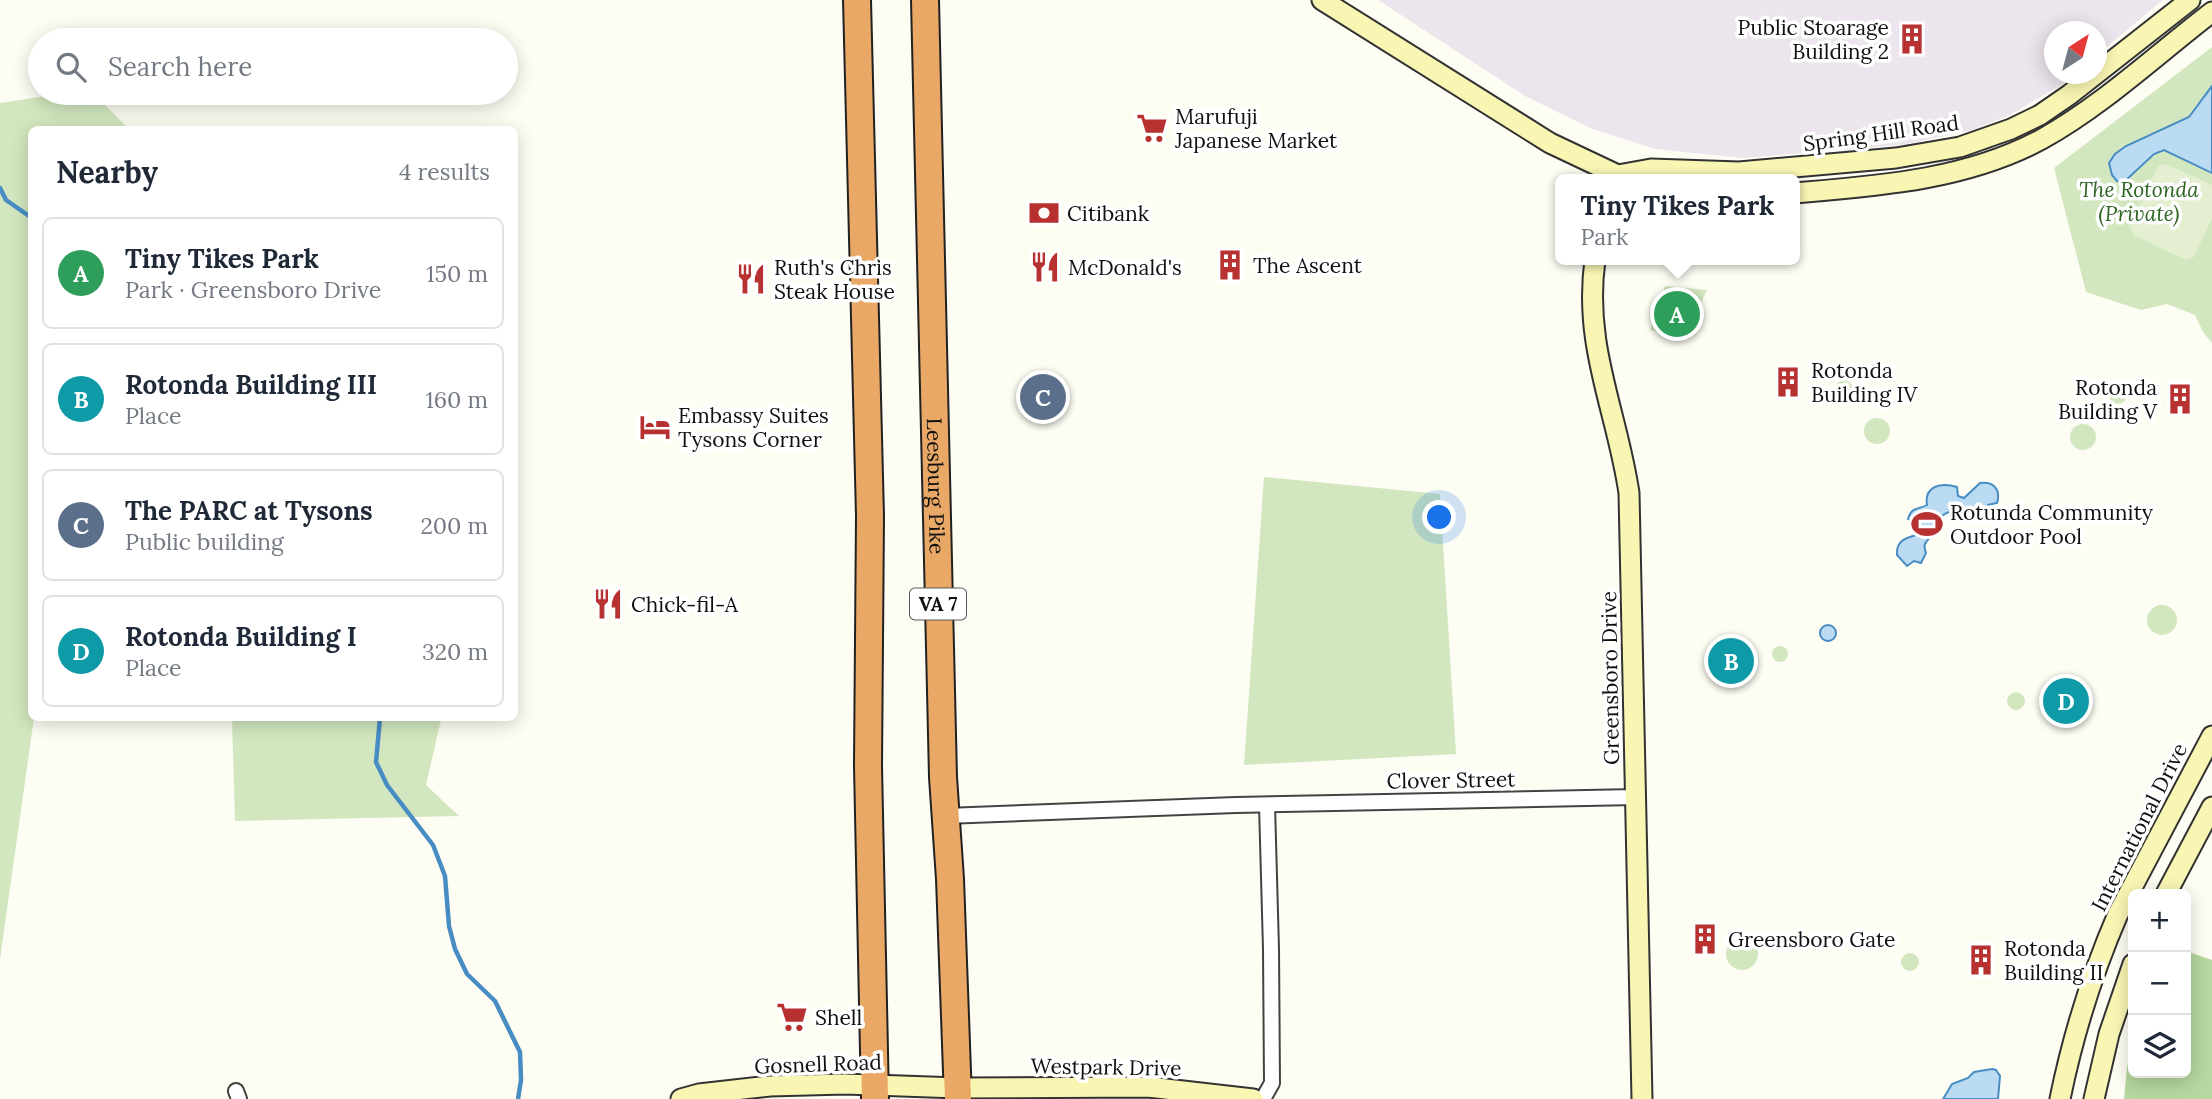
<!DOCTYPE html>
<html lang="en">
<head>
<meta charset="utf-8">
<style>
	:root { --surface:#fff; --page:#f6f6f7; --text:#1f2937; --muted:#747a83; --line:#e0e1e3; --accent:#b73131 }
	body { margin:0; font-family:Lora,serif; background:var(--page); color:var(--text) }
	.controls { position:absolute; right:21px; bottom:21px; display:grid; overflow:hidden; border-radius:10px; box-shadow:0 4px 18px #0003 }
	.controls button { width:63px; height:63px; display:grid; place-items:center; padding:0; border:0; border-bottom:2px solid var(--line); background:var(--surface); color:var(--text); font:35px sans-serif }
	.compass { position:absolute; left:2044px; top:21px; width:63px; height:63px; border-radius:50%; background:var(--surface); box-shadow:0 4px 18px #0003; rotate:36deg }
	.you { position:absolute; left:1440px; top:518px; width:24px; height:24px; margin:-18px; border:5px solid #fff; border-radius:50%; background:#1a73e8; box-shadow:0 0 0 10px #1a73e833 }
	.badge { display:grid; place-items:center; width:46px; height:46px; border-radius:50%; background:var(--accent); color:#fff; font-size:23px; font-weight:700 }
	.pin { position:absolute; translate:-50% -50%; border:4px solid #fff; box-shadow:0 2px 7px #0006 }
	.popup { position:absolute; left:1555px; top:174px; width:245px; height:91px; box-sizing:border-box; display:grid; place-content:center; border-radius:10px; background:var(--surface); filter:drop-shadow(0 2px 5px #0005); font-size:23px; white-space:nowrap; color:var(--muted) }
	.popup b { font-size:26px; color:var(--text) }
	.popup::after { content:''; position:absolute; left:50%; top:100%; margin-left:-14px; border:14px solid transparent; border-top-color:var(--surface) }
	.list { margin:0; padding:0; list-style:none }
	h2 { display:flex; justify-content:space-between; align-items:center; height:91px; margin:0; padding:0 28px; font-size:30px }
	h2 small { font-size:23px; font-weight:400; color:var(--muted) }
	.list li { display:grid; grid-template-columns:46px 1fr auto; gap:21px; align-items:center; box-sizing:border-box; height:112px; margin:0 14px 14px; padding:0 14px; border:2px solid var(--line); border-radius:10px }
	.list b { display:block; font-size:26px; white-space:nowrap }
	.list p { margin:0; font-size:23px; white-space:nowrap; color:var(--muted) }
	.list em { font-size:23px; font-style:normal; color:var(--muted) }
	.icon { flex:none; width:38px; height:38px; fill:none; stroke:currentColor; stroke-width:2; stroke-linecap:round; stroke-linejoin:round }
	.map { position:relative; flex:none; width:2212px; height:1099px; overflow:hidden }
	.search { position:absolute; background:var(--surface); box-shadow:0 4px 18px #0003; left:28px; top:28px; width:490px; height:77px; display:flex; align-items:center; gap:18px; box-sizing:border-box; padding:0 24px; border-radius:38px; color:var(--muted); font-size:26px }
	.panel { position:absolute; background:var(--surface); box-shadow:0 4px 18px #0003; left:28px; top:126px; width:490px; height:595px; border-radius:10px }
	.map>svg:first-child { display:block }
</style>
</head>
<body>
<div class="map">
<svg width="2212" height="1099" viewBox="0 0 2212 1099">
	<rect width="100%" height="100%" fill="#fefdf4"/>
	<polygon fill="#ede5ed" points="1378,0 2163,0 2097,55 2096,32 2054,32 2054,74 2075,74 2060,86 2010,115 1972,130 1903,145 1743,158 1655,149 1590,128 1525,96"/>
	<g fill="#d2e7bf">
		<polygon points="2212,47 2212,343 2203,332 2195,315 2167,304 2141,310 2086,292 2054,168"/>
		<polygon points="66,93 93,93 129,129 32,130 32,718 34,718 0,959 0,103"/>
		<polygon points="1665,286 1707,290 1685,337 1650,330"/>
		<circle cx="1844" cy="389" r="9"/>
		<circle cx="2118" cy="395" r="9"/>
		<circle cx="1877" cy="431" r="13"/>
		<circle cx="2083" cy="437" r="13"/>
		<polygon points="1264,477 1440,494 1456,754 1244,765"/>
		<circle cx="2162" cy="620" r="15"/>
		<circle cx="1780" cy="654" r="8"/>
		<circle cx="2016" cy="701" r="9"/>
		<polygon points="232,718 439,718 441,720 426,785 459,816 235,821"/>
		<circle cx="1742" cy="954" r="16"/>
		<circle cx="1910" cy="962" r="9"/>
	</g>
	<polygon fill="#b6d79f" points="2186,951 2212,960 2212,1099 2124,1099 2127,1067 2133,1048 2133,1073 2186,1073"/>
	<polygon fill="#e3efd0" points="2166,164 2212,185 2212,218 2194,257 2186,260 2133,235 2130,226 2158,166"/>
	<g fill="#bbdbf2" stroke="#478dc4" stroke-width="2">
		<polygon points="2212,86 2212,173 2164,150 2154,154 2124,182 2117,181 2112,175 2109,163 2115,154 2126,146 2189,117"/>
		<path d="M1980,483c14,-2 21,7 17,20l-9,2 -4,7c-4,0 -8,2 -11,2 -13,-1 -23,-7 -33,4 -5,5 -3,10 -7,16 -6,8 -11,8 -7,19l-5,10 -7,-2 -7,5 -10,-11c-1,-14 8,-17 19,-20l3,-5 -3,-7 -8,-4c4,-13 10,-9 19,-14 -3,-19 14,-23 30,-18l1,9 6,2z"/>
		<circle cx="1828" cy="633" r="8"/>
		<polygon points="1992,1069 1996,1070 2000,1076 1998,1099 1943,1099 1952,1084 1968,1078 1974,1072"/>
	</g>
	<g fill="none" stroke-linecap="round" stroke-linejoin="round">
		<g stroke="#478dc4" stroke-width="4.5">
			<polyline points="0,188 6,200 32,218"/>
			<polyline points="380,718 376,762 387,785 433,845 445,876 449,926 455,949 467,974 495,1001 520,1052 521,1080 518,1099"/>
		</g>
		<g stroke="#434343" stroke-width="18">
			<g id="street">
				<polyline points="945,816 1236,805 1636,797"/>
				<polyline points="236,1091 239,1099"/>
				<polyline points="1263,1099 1272,1083 1271,949 1267,805"/>
			</g>
		</g>
		<g stroke="#323232" stroke-width="23">
			<g id="secondary">
				<polyline points="1322,0 1550,143 1626,179"/>
				<polyline points="1618,175 1651,169 1739,172 1896,158 1960,147 2011,129 2040,115 2069,95 2190,0"/>
				<path d="M1794,193c84,-7 172,-13 248,-54 61,-34 114,-84 170,-127"/>
				<path d="M1595,260c-12,86 22,151 34,233l13,606"/>
				<polyline points="2166,894 2212,807"/>
				<polyline points="681,1099 699,1094 770,1086 845,1084 958,1088 1148,1087 1253,1099"/>
				<path d="M2060,1099c13,-64 32,-125 58,-185l94,-178"/>
				<polyline points="2094,1099 2109,1034 2133,964"/>
			</g>
		</g>
		<g stroke="#212121" stroke-width="30">
			<g id="highway">
				<polyline points="857,0 870,516 868,766 875,1099"/>
				<path id="s1" d="M925,0l18,777 7,102 8,220"/>
			</g>
		</g>
		<use href="#street" stroke="#fff" stroke-width="14"/>
		<use href="#secondary" stroke="#f9f5b3" stroke-width="19"/>
		<use href="#highway" stroke="#eaa866" stroke-width="26"/>
	</g>
	<defs>
		<g id="building-bare" transform="scale(2.415)"><path d="M-4-6H4V6H1V3H-1V6H-4ZM-2.5-4.3h1.7v1.8h-1.7ZM.8-4.3h1.7v1.8H.8ZM-2.5-1h1.7V.8h-1.7ZM.8-1h1.7V.8H.8Z" fill="#b73131" stroke="#fff" stroke-width="2.5" paint-order="stroke"/></g>
		<g id="supermarket-bare" transform="scale(2.415)"><path d="M-6-5.5h2.5l.6 2H6L4.5 2H-2.5L-4.4-4H-6ZM-1.5 3.2a1.3 1.3 0 1 0 .1 0ZM3 3.2a1.3 1.3 0 1 0 .1 0Z" fill="#b73131" stroke="#fff" stroke-width="2.5" paint-order="stroke"/></g>
		<g id="bank-bare" transform="scale(2.415)"><path d="M-6-4H6V4H-6ZM0-2.3a2.3 2.3 0 1 0 0 4.6a2.3 2.3 0 1 0 0-4.6Z" fill="#b73131" stroke="#fff" stroke-width="2.5" paint-order="stroke"/></g>
		<g id="restaurant-bare" transform="scale(2.415)"><path d="M-5-6h1v4h1v-4h1v4h1v-4h1v5L-1.5 .5V6h-2V.5L-5-1ZM5-6V6H3V1.5H1.5Q1.5-4 5-6Z" fill="#b73131" stroke="#fff" stroke-width="2.5" paint-order="stroke"/></g>
		<g id="hotel-bare" transform="scale(2.415)"><path d="M-6-4.5h1.5V1H6V5H4.5V3h-9V5H-6ZM-4 0a1.8 1.8 0 1 1 3.6 0ZM.5 0V-2.5h3Q6-2.5 6 0Z" fill="#b73131" stroke="#fff" stroke-width="2.5" paint-order="stroke"/></g>
		<g id="stadium-bare" transform="scale(2.415)"><path d="M0-5a6.5 5 0 1 0 0 10a6.5 5 0 1 0 0-10ZM-3.5-1.8h7v3.6h-7Z" fill="#b73131" stroke="#fff" stroke-width="2.5" paint-order="stroke"/></g>
	</defs>
	<g fill-rule="evenodd">
		<use href="#building-bare" x="1912" y="39"/>
		<use href="#supermarket-bare" x="1152" y="128"/>
		<use href="#bank-bare" x="1044" y="213"/>
		<use href="#building-bare" x="1230" y="265"/>
		<use href="#restaurant-bare" x="1045" y="267"/>
		<use href="#restaurant-bare" x="751" y="279"/>
		<use href="#building-bare" x="1788" y="382"/>
		<use href="#building-bare" x="2180" y="399"/>
		<use href="#hotel-bare" x="655" y="427"/>
		<use href="#stadium-bare" x="1927" y="524"/>
		<use href="#restaurant-bare" x="608" y="604"/>
		<use href="#building-bare" x="1705" y="939"/>
		<use href="#building-bare" x="1981" y="960"/>
		<use href="#supermarket-bare" x="792" y="1017"/>
	</g>
	<g text-anchor="middle" dominant-baseline="central" stroke-width="7" stroke-linejoin="round" paint-order="stroke">
		<rect fill="#fff" stroke="#585858" stroke-width="2" x="910" y="588.5" width="56" height="31" rx="5"/>
		<g font-size="19" font-weight="bold" fill="#101010">
			<text x="938" y="604">VA 7</text>
		</g>
		<g font-size="21" fill="#101010" stroke="#fff" text-anchor="start">
			<text x="1889" y="27" text-anchor="end">Public Stoarage<tspan x="1889" dy="24">Building 2</tspan></text>
			<text x="1175" y="116">Marufuji<tspan x="1175" dy="24">Japanese Market</tspan></text>
			<text x="1067" y="213">Citibank</text>
			<text x="1253" y="265">The Ascent</text>
			<text x="774" y="267">Ruth's Chris<tspan x="774" dy="24">Steak House</tspan></text>
			<text x="1068" y="267">McDonald's</text>
			<text x="1811" y="370">Rotonda<tspan x="1811" dy="24">Building IV</tspan></text>
			<text x="2157" y="387" text-anchor="end">Rotonda<tspan x="2157" dy="24">Building V</tspan></text>
			<text x="678" y="415">Embassy Suites<tspan x="678" dy="24">Tysons Corner</tspan></text>
			<text x="1950" y="512">Rotunda Community<tspan x="1950" dy="24">Outdoor Pool</tspan></text>
			<text x="631" y="604">Chick-fil-A</text>
			<text x="1728" y="939">Greensboro Gate</text>
			<text x="2004" y="948">Rotonda<tspan x="2004" dy="24">Building II</tspan></text>
			<text x="815" y="1017">Shell</text>
		</g>
		<g font-size="21" fill="#101010" stroke="#fff">
			<text transform="translate(1881 133) rotate(-8)">Spring Hill Road</text>
			<text stroke="none"><textPath href="#s1" startOffset="486">Leesburg Pike</textPath></text>
			<text transform="translate(1610 678) rotate(-91)">Greensboro Drive</text>
			<text transform="translate(1451 780) rotate(-1)">Clover Street</text>
			<text transform="translate(2139 827) rotate(-63)">International Drive</text>
			<text transform="translate(818 1064) rotate(-2)">Gosnell Road</text>
			<text transform="translate(1106 1067) rotate(1)">Westpark Drive</text>
		</g>
		<g font-size="21" font-style="italic" fill="#2e6424" stroke="#fff">
			<text x="2139" y="189">The Rotonda<tspan x="2139" dy="24">(Private)</tspan></text>
		</g>
	</g>
</svg>
<div class="controls">
<button>+</button>
<button>−</button>
<button><svg class="icon" aria-label="layers" viewBox="0 0 24 24"><path d="M12 4l9 5-9 5-9-5zM3 14l9 5 9-5"/></svg></button>
</div>
<svg class="compass" viewBox="-18 -18 36 36"><path d="M0-13l5 13h-10z" fill="#e53935"/><path d="M0 13l5-13h-10z" fill="#747a83"/></svg>
<div class="you"></div>
<div class="pin badge" style="left:1677px;top:314px;background:#2e9e5b">A</div>
<div class="popup"><b>Tiny Tikes Park</b>Park</div>
<div class="pin badge" style="left:1731px;top:661px;background:#0f9aa8">B</div>
<div class="pin badge" style="left:1043px;top:397px;background:#5c6f8a">C</div>
<div class="pin badge" style="left:2066px;top:701px;background:#0f9aa8">D</div>
<div class="search"><svg class="icon" aria-label="search" viewBox="0 0 24 24"><circle cx="10" cy="10" r="6"/><path d="M15 15l6 6"/></svg>Search here</div>
<section class="panel">
<h2>Nearby<small>4 results</small></h2>
<ul class="list">
<li><span class="badge" style="background:#2e9e5b">A</span><div><b>Tiny Tikes Park</b><p>Park · Greensboro Drive</p></div><em>150 m</em></li>
<li><span class="badge" style="background:#0f9aa8">B</span><div><b>Rotonda Building III</b><p>Place</p></div><em>160 m</em></li>
<li><span class="badge" style="background:#5c6f8a">C</span><div><b>The PARC at Tysons</b><p>Public building</p></div><em>200 m</em></li>
<li><span class="badge" style="background:#0f9aa8">D</span><div><b>Rotonda Building I</b><p>Place</p></div><em>320 m</em></li>
</ul>
</section>
</div>
</body>
</html>
